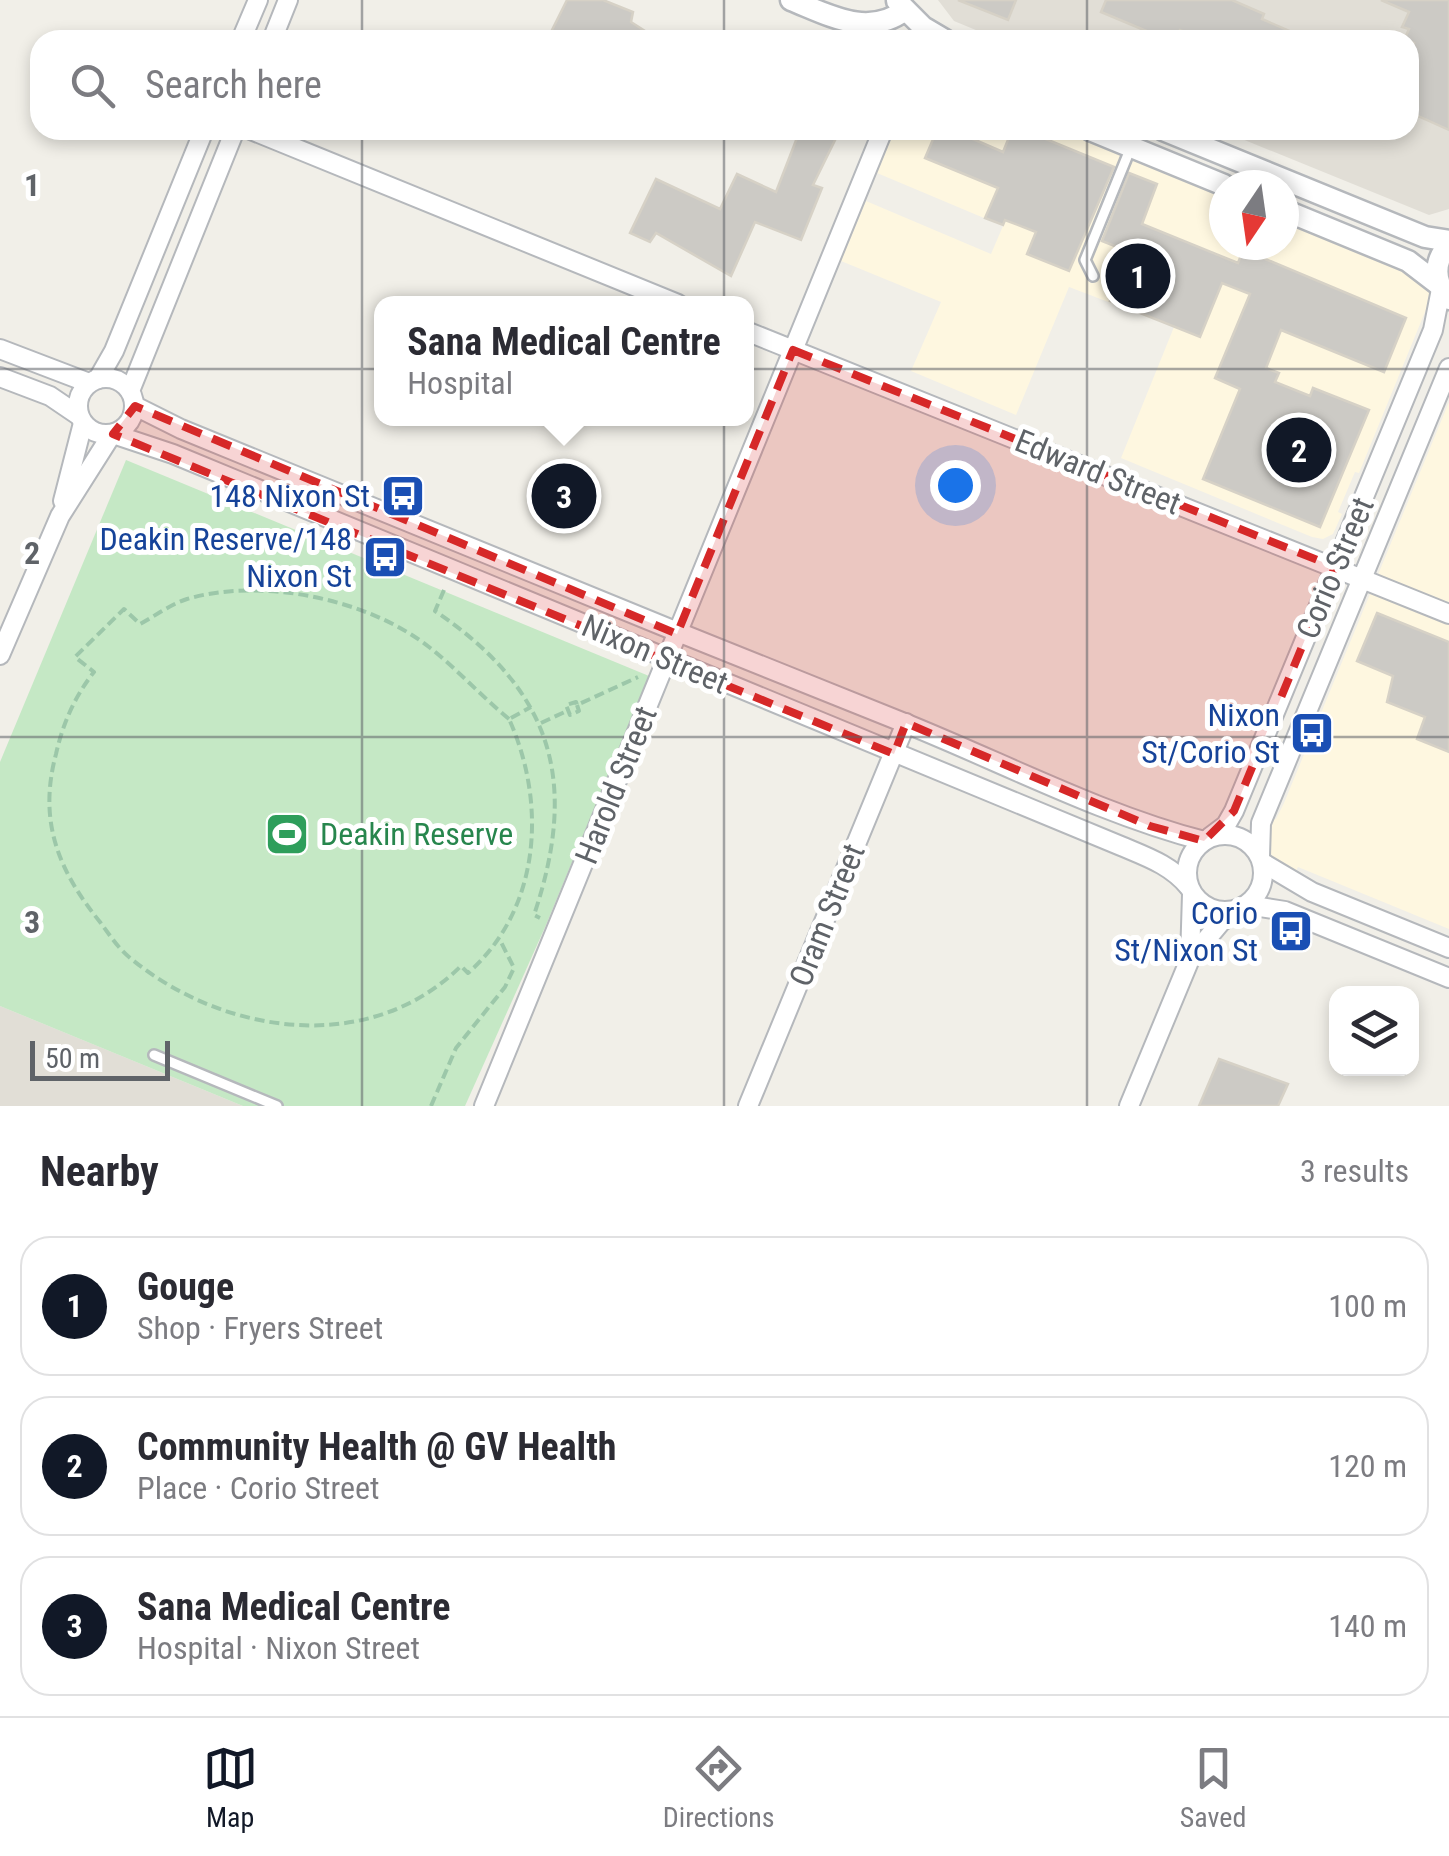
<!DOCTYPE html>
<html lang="en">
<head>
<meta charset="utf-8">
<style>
	:root { --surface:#fff; --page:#f2f2f3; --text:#2b2b33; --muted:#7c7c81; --line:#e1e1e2; --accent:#111827 }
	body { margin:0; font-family:"Roboto Condensed",sans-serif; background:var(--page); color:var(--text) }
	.controls { position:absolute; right:30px; bottom:30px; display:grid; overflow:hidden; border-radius:20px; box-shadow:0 5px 15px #0003 }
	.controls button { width:90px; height:90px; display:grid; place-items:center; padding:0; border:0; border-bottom:2px solid var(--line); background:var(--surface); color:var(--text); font:50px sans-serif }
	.compass { position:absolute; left:1209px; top:170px; width:90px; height:90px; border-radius:50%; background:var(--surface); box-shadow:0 5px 15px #0003; rotate:193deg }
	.scale { position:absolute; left:30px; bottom:25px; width:140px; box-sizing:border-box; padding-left:10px; border:5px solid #5f6368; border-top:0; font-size:28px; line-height:35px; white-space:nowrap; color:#5f6368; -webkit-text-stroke:8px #fff; paint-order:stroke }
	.you { position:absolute; left:955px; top:485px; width:35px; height:35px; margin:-25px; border:8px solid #fff; border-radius:50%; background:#1a73e8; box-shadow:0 0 0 15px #1a73e833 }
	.badge { display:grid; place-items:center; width:65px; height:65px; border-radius:50%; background:var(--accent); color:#fff; font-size:32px; font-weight:700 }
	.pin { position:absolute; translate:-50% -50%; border:5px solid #fff; box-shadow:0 2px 10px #0006 }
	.popup { position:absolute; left:374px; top:296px; width:380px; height:130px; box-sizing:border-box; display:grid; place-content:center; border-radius:20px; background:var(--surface); filter:drop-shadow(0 2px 8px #0005); font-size:32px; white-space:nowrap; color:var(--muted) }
	.popup b { font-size:38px; color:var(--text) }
	.popup::after { content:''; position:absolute; left:50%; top:100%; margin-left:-20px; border:20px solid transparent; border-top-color:var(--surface) }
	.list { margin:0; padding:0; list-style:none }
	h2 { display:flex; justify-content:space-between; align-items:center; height:130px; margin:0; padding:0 40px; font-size:42px }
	h2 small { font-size:32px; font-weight:400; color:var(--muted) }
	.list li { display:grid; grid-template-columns:65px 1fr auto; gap:30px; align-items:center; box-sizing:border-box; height:140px; margin:0 20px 20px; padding:0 20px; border:2px solid var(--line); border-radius:30px }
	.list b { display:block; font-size:38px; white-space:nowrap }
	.list p { margin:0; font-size:32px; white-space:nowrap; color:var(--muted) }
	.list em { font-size:32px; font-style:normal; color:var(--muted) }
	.icon { flex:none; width:55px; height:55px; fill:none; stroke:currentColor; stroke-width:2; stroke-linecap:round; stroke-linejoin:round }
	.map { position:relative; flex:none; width:1449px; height:1106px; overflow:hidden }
	.search { position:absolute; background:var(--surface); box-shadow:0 5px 15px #0003; left:30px; right:30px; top:30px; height:110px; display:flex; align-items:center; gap:25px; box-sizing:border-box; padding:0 35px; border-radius:30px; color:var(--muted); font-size:38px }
	.sheet { height:610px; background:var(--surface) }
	nav { display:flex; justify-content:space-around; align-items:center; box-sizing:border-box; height:140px; border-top:2px solid var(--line); background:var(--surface); font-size:28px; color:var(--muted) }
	nav a { display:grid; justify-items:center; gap:5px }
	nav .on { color:var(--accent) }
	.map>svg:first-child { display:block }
</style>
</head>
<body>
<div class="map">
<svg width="1449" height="1106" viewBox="0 0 1449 1106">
	<rect width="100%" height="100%" fill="#f1efe8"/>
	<g fill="#fef7e0">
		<polygon points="895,130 1064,130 1224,196 1224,245 1284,245 1284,221 1408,271 1432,290 1432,307 1427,307 1359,473 1355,472 1338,512 1342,514 1333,534 1323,539 1312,537 1121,458 1174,327 1069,287 1016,415 911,371 941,302 841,261 866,201 991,254 1003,226 877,173"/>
		<polygon points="1449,402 1449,929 1298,867 1295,873 1274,860 1267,845 1270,820 1276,819 1284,803"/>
	</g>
	<g fill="#e1ded6">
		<polygon points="938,0 1449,0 1449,209 1429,215 1220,130 1409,130 1409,40 1000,40 954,21"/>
		<polygon points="0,1006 243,1106 0,1106"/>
	</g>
	<polygon fill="#c5e8c5" points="126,460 649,676 546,925 465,1106 243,1106 0,1006 0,762"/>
	<g fill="#cccac5" stroke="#d6d1c6" stroke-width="2.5">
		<polygon points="567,0 603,0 633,12 631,22 659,40 547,40"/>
		<polygon points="958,0 1016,0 1008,20"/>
		<polygon points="1106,0 1232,0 1264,14 1262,19 1310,40 1204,40 1180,30 1175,40 1154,40 1156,35 1101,12"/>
		<polygon points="1381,0 1449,0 1449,130 1409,112 1409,56 1414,43 1405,38 1409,29 1402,27 1409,12"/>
		<polygon points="800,130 840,130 813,185 822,188 801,240 755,222 731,276 656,233 650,242 630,233 656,179 720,209 737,174 776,192"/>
		<polygon points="937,130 977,130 973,139 1003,152 1012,130 1024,130 1114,167 1069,271 1027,254 1036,232 1005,220 1003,225 985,218 998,188 925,158"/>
		<polygon points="1129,173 1157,184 1142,224 1238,263 1245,245 1268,245 1263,258 1406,318 1384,372 1281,330 1266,368 1279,373 1275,382 1310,396 1313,388 1369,410 1320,527 1203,479 1240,389 1215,378 1250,294 1222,283 1200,337 1110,301 1130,252 1102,241"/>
		<polygon points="561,467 586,477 564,528 541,518"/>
		<polygon points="1377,613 1449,642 1449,752 1417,739 1425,717 1387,702 1393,676 1357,661"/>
		<polygon points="1219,1059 1288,1084 1278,1106 1199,1106"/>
	</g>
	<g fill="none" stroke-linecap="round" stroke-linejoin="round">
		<g stroke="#b5b8bc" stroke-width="14">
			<g id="service">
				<polyline points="1093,276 1085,260 1131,147"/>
				<polyline points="154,1055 277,1106"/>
			</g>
		</g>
		<g stroke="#b5b8bc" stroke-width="22">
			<g id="minor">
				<polyline points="241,40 258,0"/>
				<polyline points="272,40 288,0"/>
				<polyline points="251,130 678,304"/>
				<polyline points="746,331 1449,614"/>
				<polyline points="0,349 89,383"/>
				<polyline points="0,377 50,396 78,415"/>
				<circle cx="106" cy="406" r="28"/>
				<polyline points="98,379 114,351 204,130"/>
				<polyline points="130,391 235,130"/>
				<path d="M135,406l46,23c240,99 480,197 721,293 100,40 198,92 302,119"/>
				<path d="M113,434l60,20 948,392c26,11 50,19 68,41"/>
				<polyline points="63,501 83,423"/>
				<polyline points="0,655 60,516 112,434"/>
				<circle cx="1225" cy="873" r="38"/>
				<polyline points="1210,837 1226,825 1234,811 1433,330 1441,289"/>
				<polyline points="1260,856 1261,823 1449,368"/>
				<polyline points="1263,863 1312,892 1449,948"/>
				<polyline points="1247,905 1285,911 1449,978"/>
				<polyline points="1190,959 1221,922 1238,910"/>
				<polyline points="484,1106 883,130"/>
				<polyline points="748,1106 906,723"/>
				<polyline points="1129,1106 1190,959 1192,894"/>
			</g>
		</g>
		<g stroke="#b5b8bc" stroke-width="25">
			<g id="tertiary">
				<path d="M791,0c38,15 77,38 114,10"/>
				<polyline points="897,1 923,27 945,40"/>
				<polyline points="1090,130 1224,185"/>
				<polyline points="1163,130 1425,237 1449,241"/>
				<polyline points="1284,210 1408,261 1438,284"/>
				<path d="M1449,245c-16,16 -15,37 0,54"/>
			</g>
		</g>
		<g stroke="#9cc7a9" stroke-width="4" stroke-dasharray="10 5" stroke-linecap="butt">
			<path d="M444,590l-9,21c118,80 144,170 99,304l6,3"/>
			<polyline points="577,705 579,711 570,715 566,705 576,702 577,705 638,677"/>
			<path d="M509,719c-28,-23 -52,-50 -80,-72 -61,-48 -167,-70 -242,-48 -16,5 -32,17 -47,25l-16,-15 -49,48 19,15c-19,24 -31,51 -38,82 -18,67 2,116 44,168 9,12 18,26 29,35 93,78 240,100 332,9l7,7c73,-64 79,-170 41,-254l22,-12"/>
			<polyline points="541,723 569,710"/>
			<polyline points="431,1106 456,1048 505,987 514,968 500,940"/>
		</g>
		<use href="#service" stroke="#fff" stroke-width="9"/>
		<use href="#minor" stroke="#fff" stroke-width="18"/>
		<use href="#tertiary" stroke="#fff" stroke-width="20"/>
	</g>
	<path fill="#d62828" fill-opacity="0.2" stroke="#d62828" stroke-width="8" stroke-dasharray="20 12" stroke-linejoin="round" d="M793,350l542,217 -101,244 -30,30 -54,-15 -244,-103 -12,31 -781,-320 22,-28 542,228z"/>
	<path fill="none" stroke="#5f6368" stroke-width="2.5" stroke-opacity="0.55" d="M362,0v40M724,0v40M1087,0v40M362,130v976M724,130v976M1087,130v976M0,369h1449M0,737h1449"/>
	<defs>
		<g id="bus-square" transform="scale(2.25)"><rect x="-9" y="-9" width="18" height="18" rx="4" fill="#1a4fb4" stroke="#fff"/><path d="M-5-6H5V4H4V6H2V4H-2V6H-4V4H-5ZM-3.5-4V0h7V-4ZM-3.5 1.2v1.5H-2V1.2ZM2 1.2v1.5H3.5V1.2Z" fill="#fff"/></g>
		<g id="stadium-square" transform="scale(2.25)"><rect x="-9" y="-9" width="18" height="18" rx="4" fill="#2e9e5b" stroke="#fff"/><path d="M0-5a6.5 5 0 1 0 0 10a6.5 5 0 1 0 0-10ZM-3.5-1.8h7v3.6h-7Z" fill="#fff"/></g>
	</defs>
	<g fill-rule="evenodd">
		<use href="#bus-square" x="403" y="496"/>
		<use href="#bus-square" x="385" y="557"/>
		<use href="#bus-square" x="1312" y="733"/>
		<use href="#stadium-square" x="287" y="834"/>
		<use href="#bus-square" x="1291" y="931"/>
	</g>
	<g text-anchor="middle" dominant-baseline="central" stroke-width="10" stroke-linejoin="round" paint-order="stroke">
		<g font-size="32" fill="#5f6368" stroke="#fff">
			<text transform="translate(1098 472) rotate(22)">Edward Street</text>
			<text transform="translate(1335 568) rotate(-67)">Corio Street</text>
			<text transform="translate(655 654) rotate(23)">Nixon Street</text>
			<text transform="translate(616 785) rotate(-68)">Harold Street</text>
			<text transform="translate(827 915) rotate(-68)">Oram Street</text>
		</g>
		<g font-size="32" fill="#164399" stroke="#fff" text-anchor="end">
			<text x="370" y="496">148 Nixon St</text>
			<text x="352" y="539">Deakin Reserve/148<tspan x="352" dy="37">Nixon St</tspan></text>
			<text x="1280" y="715">Nixon<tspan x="1280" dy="37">St/Corio St</tspan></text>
			<text x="1258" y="913">Corio<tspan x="1258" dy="37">St/Nixon St</tspan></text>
		</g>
		<g font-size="32" fill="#27864d" stroke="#fff" text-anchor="start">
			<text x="320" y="834">Deakin Reserve</text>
		</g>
	</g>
	<g font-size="32" text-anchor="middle" font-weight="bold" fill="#5f6368" stroke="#fff" stroke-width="10" stroke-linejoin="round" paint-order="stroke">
		<text x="32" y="196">1</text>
		<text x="32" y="564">2</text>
		<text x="32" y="933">3</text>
	</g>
</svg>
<div class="controls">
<button><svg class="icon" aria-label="layers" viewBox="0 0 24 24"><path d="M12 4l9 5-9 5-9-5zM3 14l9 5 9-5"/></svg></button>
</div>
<svg class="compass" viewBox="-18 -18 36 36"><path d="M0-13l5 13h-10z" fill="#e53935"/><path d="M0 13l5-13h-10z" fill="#7c7c81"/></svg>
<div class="scale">50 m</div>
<div class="you"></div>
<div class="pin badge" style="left:1138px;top:276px">1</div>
<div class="pin badge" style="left:1299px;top:450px">2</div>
<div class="pin badge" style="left:564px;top:496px">3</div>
<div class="popup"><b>Sana Medical Centre</b>Hospital</div>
<div class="search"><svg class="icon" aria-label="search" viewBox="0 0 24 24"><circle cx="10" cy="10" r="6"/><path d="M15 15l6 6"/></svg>Search here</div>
</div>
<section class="sheet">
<h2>Nearby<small>3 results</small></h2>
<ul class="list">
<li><span class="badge">1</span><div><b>Gouge</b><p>Shop · Fryers Street</p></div><em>100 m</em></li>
<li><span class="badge">2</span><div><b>Community Health @ GV Health</b><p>Place · Corio Street</p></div><em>120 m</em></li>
<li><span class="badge">3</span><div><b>Sana Medical Centre</b><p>Hospital · Nixon Street</p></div><em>140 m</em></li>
</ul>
</section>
<nav>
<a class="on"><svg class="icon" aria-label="map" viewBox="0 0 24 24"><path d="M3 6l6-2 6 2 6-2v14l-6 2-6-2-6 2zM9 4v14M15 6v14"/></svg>Map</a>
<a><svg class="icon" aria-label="directions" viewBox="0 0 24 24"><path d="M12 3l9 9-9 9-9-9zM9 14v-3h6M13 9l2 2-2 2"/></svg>Directions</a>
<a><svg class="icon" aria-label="saved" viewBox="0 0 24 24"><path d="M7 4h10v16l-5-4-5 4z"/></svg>Saved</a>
</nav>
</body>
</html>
